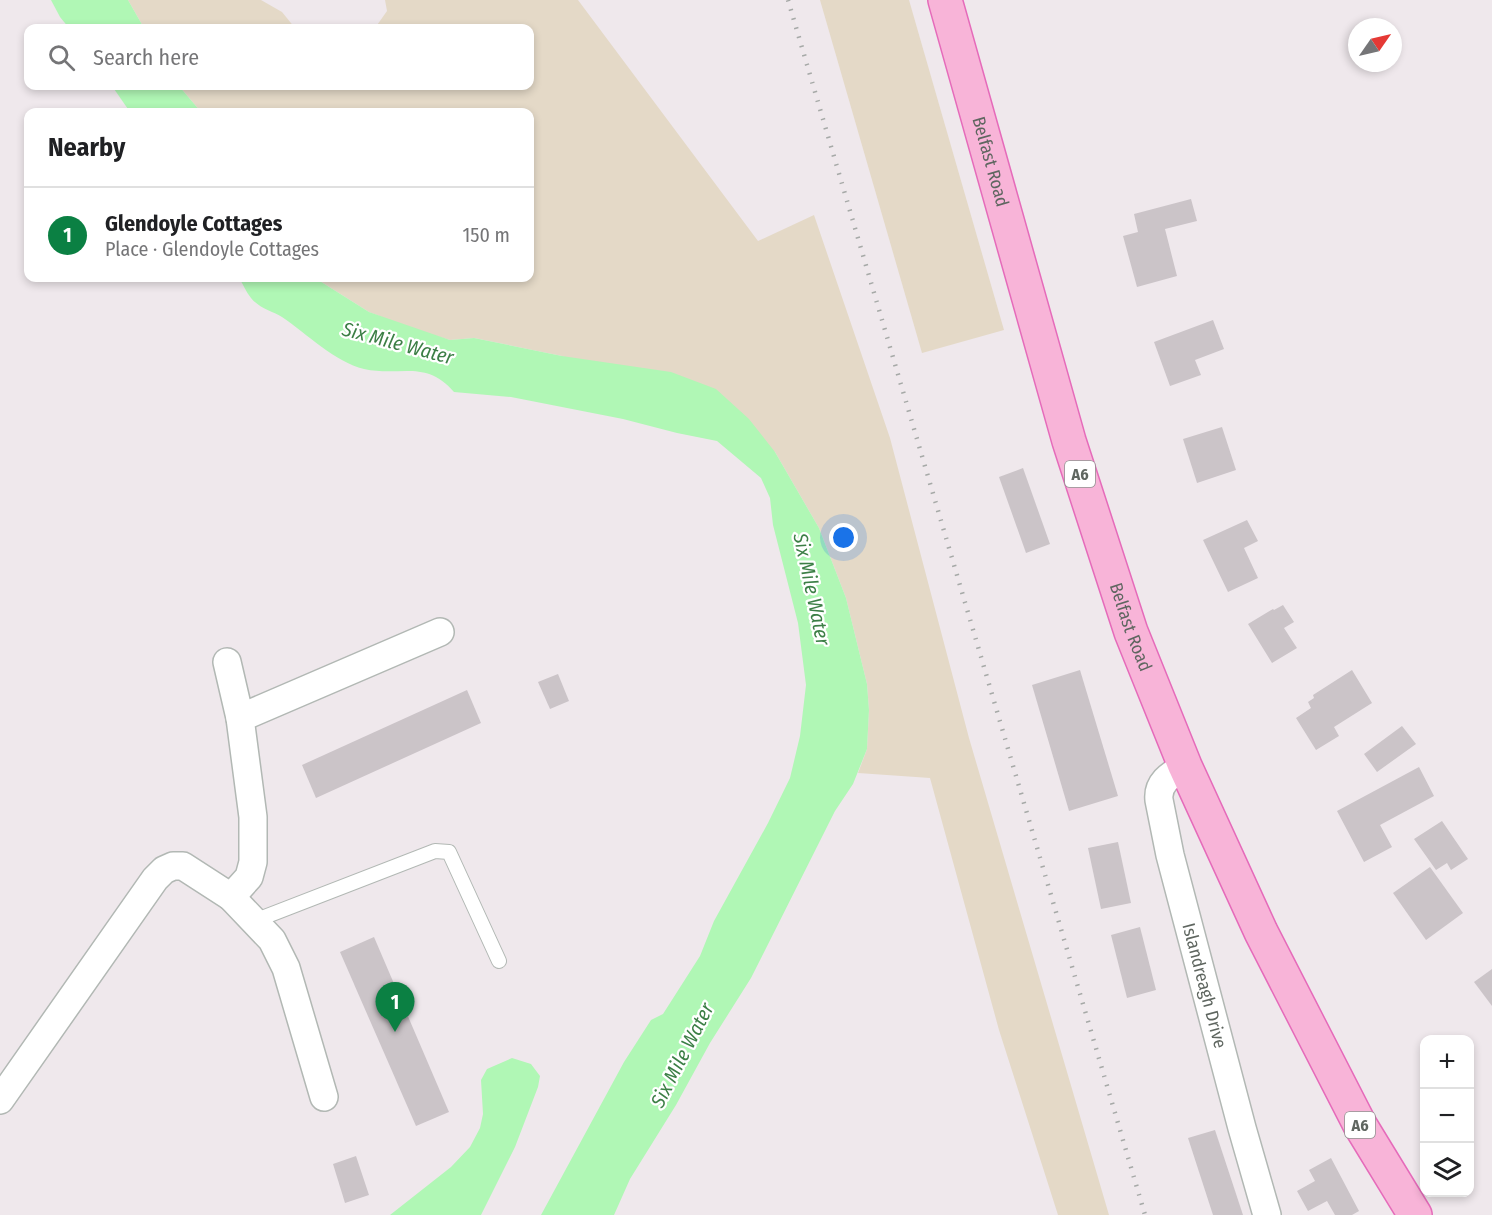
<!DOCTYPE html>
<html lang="en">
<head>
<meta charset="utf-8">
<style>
	:root { --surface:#fff; --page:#f6f6f6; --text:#202124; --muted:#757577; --line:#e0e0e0; --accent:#0b8043 }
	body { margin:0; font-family:"Fira Sans Condensed",sans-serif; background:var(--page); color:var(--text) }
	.controls { position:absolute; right:18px; bottom:18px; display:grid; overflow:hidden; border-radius:12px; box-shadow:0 3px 9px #0003 }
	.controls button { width:54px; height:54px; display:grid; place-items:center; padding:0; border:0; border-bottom:2px solid var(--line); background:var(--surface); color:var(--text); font:30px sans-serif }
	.compass { position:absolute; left:1348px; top:18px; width:54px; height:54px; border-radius:50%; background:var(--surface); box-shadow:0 3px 9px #0003; rotate:56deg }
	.you { position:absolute; left:844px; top:538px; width:21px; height:21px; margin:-15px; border:4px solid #fff; border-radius:50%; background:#1a73e8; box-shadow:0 0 0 9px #1a73e833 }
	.badge { display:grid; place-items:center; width:39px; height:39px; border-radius:50%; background:var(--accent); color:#fff; font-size:20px; font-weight:700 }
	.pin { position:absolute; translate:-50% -50px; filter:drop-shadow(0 2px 3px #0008) }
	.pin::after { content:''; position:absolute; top:32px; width:21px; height:18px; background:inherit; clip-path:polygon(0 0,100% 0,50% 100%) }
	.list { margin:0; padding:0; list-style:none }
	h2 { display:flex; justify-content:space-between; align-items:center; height:78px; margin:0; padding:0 24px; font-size:26px }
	h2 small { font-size:20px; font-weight:400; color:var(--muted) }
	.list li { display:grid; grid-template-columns:39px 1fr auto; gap:18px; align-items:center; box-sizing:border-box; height:96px; padding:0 24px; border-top:2px solid var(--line) }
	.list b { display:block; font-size:22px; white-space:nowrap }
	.list p { margin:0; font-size:20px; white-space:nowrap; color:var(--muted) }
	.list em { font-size:20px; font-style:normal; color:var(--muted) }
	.icon { flex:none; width:33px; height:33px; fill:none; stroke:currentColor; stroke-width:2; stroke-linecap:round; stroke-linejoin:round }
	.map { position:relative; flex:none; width:1492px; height:1215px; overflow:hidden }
	.search { position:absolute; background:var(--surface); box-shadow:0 3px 9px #0003; left:24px; top:24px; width:510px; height:66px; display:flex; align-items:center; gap:15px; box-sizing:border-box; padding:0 21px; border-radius:12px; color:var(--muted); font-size:22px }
	.panel { position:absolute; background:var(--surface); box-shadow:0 3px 9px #0003; left:24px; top:108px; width:510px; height:174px; border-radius:12px }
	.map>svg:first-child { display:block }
</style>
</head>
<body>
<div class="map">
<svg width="1492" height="1215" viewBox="0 0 1492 1215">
	<rect width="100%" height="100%" fill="#efe8ec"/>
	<g fill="#e4d9c7">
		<polygon points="128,0 261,0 282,12 295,28 144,28"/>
		<polygon points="385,0 578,0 758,241 814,215 890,438 969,738 1109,1215 1058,1215 999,1030 930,778 858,773 867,749 869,710 867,684 846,598 819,528 775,452 562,356 474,338 450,340 413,329 369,312 315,278 530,278 530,112 201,112 179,86 530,86 530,28 375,28 387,11"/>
		<polygon points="820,0 909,0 1004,330 922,353"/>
	</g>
	<g fill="#b0f7b5">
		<polygon points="51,0 128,0 144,28 69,28 60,17"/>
		<polygon points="112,86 179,86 201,112 130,112"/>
		<path d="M239,278h76l54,34 81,28 24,-2 88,18 109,16 45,17 33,30 26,33 44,76 27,70 21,86 2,26 -2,39 -14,35 -18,27 -84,167 -41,65 -34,62 -46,74 -16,36h-73l83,-153 27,-42 12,-6 37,-58 14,-35 54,-98 22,-45 10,-42 6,-51 -8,-62 -25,-98 -3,-27 -9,-20 -44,-37 -40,-8 -54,-14 -112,-22 -57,-5c-28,-33 -54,-15 -90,-23 -29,-7 -57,-35 -82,-52 -10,-6 -23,-9 -31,-19 -5,-6 -8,-14 -12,-20z"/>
		<polygon points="512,1058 531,1064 540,1076 538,1087 515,1147 481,1215 390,1215 451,1167 470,1147 480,1128 483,1114 481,1080 487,1069"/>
	</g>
	<g fill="#cbc4c8">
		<polygon points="1191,199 1197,221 1165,229 1177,276 1137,287 1123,236 1138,232 1134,214"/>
		<polygon points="1213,320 1224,349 1195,360 1201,375 1170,386 1154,342"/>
		<polygon points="1222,427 1236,470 1197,483 1183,439"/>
		<polygon points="1023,468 1050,544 1026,553 999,477"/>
		<polygon points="1247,520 1258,541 1244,548 1258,578 1228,592 1203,540"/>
		<polygon points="1283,605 1294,622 1284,628 1297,648 1272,663 1248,624 1273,609 1274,610"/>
		<polygon points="1080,670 1118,796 1069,811 1032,685"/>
		<polygon points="1352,670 1372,703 1334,727 1339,736 1316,750 1296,718 1311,708 1308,702 1314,698 1313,695"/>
		<polygon points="558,674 569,701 550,709 538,682"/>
		<polygon points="467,690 481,723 316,798 302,765"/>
		<polygon points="1402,726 1416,744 1377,772 1364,754"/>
		<polygon points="1419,767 1434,796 1380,825 1392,847 1364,862 1337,811"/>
		<polygon points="1442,821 1468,859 1451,870 1447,863 1436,870 1414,839"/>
		<polygon points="1118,842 1131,903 1101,909 1088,848"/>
		<polygon points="1430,867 1463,913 1426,940 1393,893"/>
		<polygon points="1140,927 1156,990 1127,998 1111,935"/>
		<polygon points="374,937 449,1112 416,1126 340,952"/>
		<polygon points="1492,969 1492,1006 1474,982"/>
		<polygon points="1215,1130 1243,1215 1213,1215 1188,1138"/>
		<polygon points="356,1156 369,1195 345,1203 333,1164"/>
		<polygon points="1331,1158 1359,1211 1352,1215 1335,1215 1327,1201 1308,1211 1297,1191 1315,1181 1309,1170"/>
	</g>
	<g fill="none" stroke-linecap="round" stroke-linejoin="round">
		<g stroke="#b2b8b4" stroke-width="16">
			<polyline id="lane" points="254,921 435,851 449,852 499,961"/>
		</g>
		<g stroke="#b2b8b4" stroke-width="30">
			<g id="street">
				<polyline points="227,662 240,718 253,817 253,862 249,877 231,897"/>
				<polyline points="240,718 440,632"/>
				<path id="s1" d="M1185,766c-13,8 -28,16 -26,34l11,55 72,273 25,87"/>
				<polyline points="0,1100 155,879 164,870 173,866 183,866 231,897 272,940 286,968 324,1097"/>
			</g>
		</g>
		<g stroke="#e56bba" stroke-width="36">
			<g id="primary">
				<path id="s2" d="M945,0l124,441 62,191 54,134 76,166 99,193 55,90"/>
			</g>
		</g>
		<use href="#lane" stroke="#fff" stroke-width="14"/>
		<use href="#street" stroke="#fff" stroke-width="27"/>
		<use href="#primary" stroke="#f8b4d8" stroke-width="33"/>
		<polyline stroke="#a6a9a7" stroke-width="4.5" stroke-dasharray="1.5 8" stroke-linecap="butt" points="788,0 1145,1215"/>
	</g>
	<g text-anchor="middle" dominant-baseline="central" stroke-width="4.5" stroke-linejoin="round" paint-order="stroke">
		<g fill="#fff" stroke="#8f9490" stroke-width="1.5">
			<rect x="1065" y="461" width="30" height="26" rx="4.5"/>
			<rect x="1345" y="1112" width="30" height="26" rx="4.5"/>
		</g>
		<g font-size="16" font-weight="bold" fill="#5f6660">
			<text x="1080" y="474">A6</text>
			<text x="1360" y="1125">A6</text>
		</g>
		<g font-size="18" fill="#5f6660" stroke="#fff">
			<text stroke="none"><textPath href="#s2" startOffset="168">Belfast Road</textPath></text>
			<text stroke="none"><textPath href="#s2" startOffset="654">Belfast Road</textPath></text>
			<text stroke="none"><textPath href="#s1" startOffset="237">Islandreagh Drive</textPath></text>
		</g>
		<g font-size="20" font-style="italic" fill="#3c7f46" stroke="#fff">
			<text transform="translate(398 343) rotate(15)">Six Mile Water</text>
			<text transform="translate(812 589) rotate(78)">Six Mile Water</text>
			<text transform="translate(682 1055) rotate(-63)">Six Mile Water</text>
		</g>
	</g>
</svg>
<div class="controls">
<button>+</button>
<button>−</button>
<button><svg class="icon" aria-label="layers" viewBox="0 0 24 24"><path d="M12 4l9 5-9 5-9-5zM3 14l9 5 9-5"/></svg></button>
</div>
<svg class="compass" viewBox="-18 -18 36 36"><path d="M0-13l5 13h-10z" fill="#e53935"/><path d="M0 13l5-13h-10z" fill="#757577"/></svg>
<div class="you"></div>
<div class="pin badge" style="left:395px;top:1032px">1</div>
<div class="search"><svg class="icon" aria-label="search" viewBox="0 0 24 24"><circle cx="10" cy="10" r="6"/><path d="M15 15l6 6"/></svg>Search here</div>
<section class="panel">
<h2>Nearby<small></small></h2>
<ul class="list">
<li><span class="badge">1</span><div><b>Glendoyle Cottages</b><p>Place · Glendoyle Cottages</p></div><em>150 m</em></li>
</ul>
</section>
</div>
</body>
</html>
